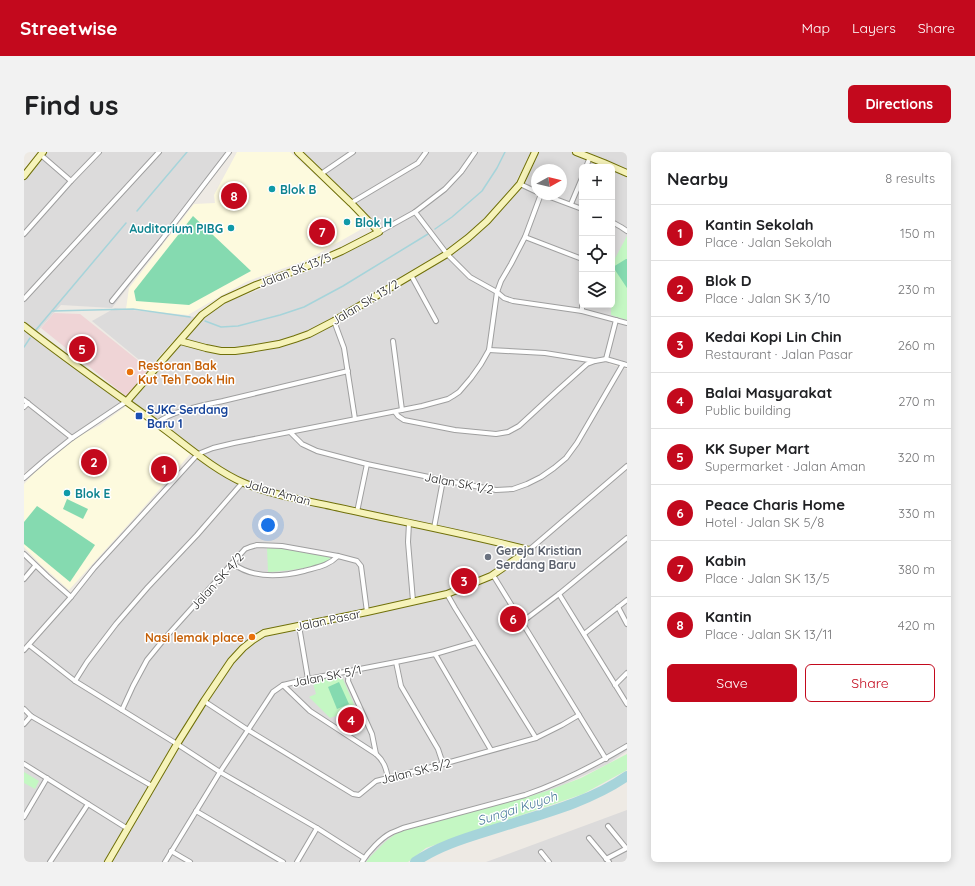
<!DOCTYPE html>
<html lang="en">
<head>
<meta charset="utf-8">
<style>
	:root { --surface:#fff; --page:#f2f2f2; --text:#202124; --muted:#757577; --line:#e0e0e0; --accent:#c3091d }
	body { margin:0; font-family:Quicksand,sans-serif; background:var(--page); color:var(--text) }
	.controls { position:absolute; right:12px; top:12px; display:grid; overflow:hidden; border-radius:6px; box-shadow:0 2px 10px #0003 }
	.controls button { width:36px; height:36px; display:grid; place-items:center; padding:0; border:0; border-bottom:1px solid var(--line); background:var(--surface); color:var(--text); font:20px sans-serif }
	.compass { position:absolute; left:507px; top:12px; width:36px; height:36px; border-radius:50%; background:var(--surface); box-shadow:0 2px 10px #0003; rotate:82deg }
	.you { position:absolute; left:244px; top:373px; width:14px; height:14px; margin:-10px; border:3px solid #fff; border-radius:50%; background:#1a73e8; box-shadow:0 0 0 6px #1a73e833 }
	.badge { display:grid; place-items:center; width:26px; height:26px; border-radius:50%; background:var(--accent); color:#fff; font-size:13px; font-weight:700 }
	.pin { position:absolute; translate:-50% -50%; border:2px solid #fff; box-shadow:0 1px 4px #0006 }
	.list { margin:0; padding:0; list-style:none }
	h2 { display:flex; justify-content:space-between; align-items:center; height:52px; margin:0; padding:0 16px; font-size:17px }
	h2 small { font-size:13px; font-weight:400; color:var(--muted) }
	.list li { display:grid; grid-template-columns:26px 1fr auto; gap:12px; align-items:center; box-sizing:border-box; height:56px; padding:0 16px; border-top:1px solid var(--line) }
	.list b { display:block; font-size:15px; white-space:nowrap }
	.list p { margin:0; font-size:13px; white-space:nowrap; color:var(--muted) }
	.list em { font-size:13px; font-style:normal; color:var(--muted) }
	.actions { display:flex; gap:8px; padding:12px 16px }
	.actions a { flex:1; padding:9px 0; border:1px solid var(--accent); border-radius:6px; text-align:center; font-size:14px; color:var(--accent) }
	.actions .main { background:var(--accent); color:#fff }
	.icon { flex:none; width:22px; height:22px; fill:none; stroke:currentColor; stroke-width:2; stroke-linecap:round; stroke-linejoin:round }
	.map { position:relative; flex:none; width:603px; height:710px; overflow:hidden; border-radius:6px }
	header { display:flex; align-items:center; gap:24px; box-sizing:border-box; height:56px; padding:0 20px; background:var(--accent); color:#fff }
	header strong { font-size:19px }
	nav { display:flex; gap:22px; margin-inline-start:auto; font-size:14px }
	.intro { display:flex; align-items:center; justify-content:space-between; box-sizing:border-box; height:96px; padding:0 24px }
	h1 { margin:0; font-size:28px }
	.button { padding:10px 18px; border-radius:6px; background:var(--accent); color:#fff; font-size:14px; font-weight:700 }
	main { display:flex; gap:24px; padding:0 24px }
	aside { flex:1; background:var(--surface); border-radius:6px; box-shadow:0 2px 10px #0003 }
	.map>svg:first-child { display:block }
</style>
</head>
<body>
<header>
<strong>Streetwise</strong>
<nav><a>Map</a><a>Layers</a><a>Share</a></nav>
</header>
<div class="intro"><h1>Find us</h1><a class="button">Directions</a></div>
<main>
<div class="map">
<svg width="603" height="710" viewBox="0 0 603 710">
	<rect width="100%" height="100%" fill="#eeeae4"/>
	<g fill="#dcdbdb">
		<polygon points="22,0 208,0 88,156 37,153 12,181 101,249 179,166 205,149 287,118 357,82 274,0 507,0 492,30 514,43 498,85 558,107 558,153 588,153 588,15 558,15 558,106 502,84 518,42 537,42 537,18 513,18 513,39 498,31 511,0 603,0 603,212 585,207 585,212 603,217 603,599 584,612 531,637 358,694 342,710 0,710 0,401 45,445 176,302 101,249 0,321 0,24"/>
		<polygon points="91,156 171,165 125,216 68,169"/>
		<polygon points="603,658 603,710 462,710"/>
	</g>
	<polygon fill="#efd4d6" points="30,161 56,162 126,218 103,245 17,176"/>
	<g fill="#fdfade">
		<polygon points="213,0 266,0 323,52 343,74 283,108 224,129 198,143 164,163 102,157 105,136 170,52 191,51 190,43"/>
		<polygon points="102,254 167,301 120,355 45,438 17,413 0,395 0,332 11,320 53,285 76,273"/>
	</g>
	<g fill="#c4f7c3">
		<polygon points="603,84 603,168 587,163 587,153 588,153 588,112"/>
		<path d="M243,396l17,1 45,8 2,2c-7,8 -51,13 -63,13z"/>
		<polygon points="318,525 332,557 306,566 285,545 292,542 288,528"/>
		<polygon points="603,602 603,618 559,642 402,696 384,710 342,710 347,704 361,690 374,680 404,672 425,664 452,657 462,657 468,653 493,648 523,639 557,626"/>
		<polygon points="0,620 15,629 11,637 0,631"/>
	</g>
	<g fill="#85dab0">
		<polygon points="169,64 227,119 165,153 112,149 110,139"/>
		<polygon points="602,107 603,107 603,136 589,115"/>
		<polygon points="43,347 64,357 59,367 39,357"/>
		<polygon points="13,354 71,393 46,430 0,392 0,370"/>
		<polygon points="315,530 325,552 313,557 304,535"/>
	</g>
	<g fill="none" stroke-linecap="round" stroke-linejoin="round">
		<g stroke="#a6d4da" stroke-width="1.5">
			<polyline points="113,59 163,0"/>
			<polyline points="411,77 428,65 458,39 473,16 481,0"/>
			<polyline points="28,159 109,157 166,165"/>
			<polyline points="181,169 197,175 214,174 256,163 280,155 319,134 404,82"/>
			<polyline points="11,179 102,71"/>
			<polyline points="0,195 6,186"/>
		</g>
		<path stroke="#a6d4da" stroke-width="10" d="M391,710c22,-15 47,-23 73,-31 46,-15 99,-27 139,-55"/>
		<g stroke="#9f9f9f" stroke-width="6">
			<g id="street">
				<polyline points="17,3 47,29"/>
				<polyline points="562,15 566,5"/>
				<polyline points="297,22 329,0"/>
				<polyline points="496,32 513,40"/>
				<polyline points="518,42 558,57"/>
				<polyline points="327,51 394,11 402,0"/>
				<polyline points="547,52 558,26"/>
				<polyline points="391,60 423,102 446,125 473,140 480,146 489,149 558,159 603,171"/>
				<polyline points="588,70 597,75 603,79"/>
				<polyline points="355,80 391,60 421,37 437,20 451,0"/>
				<polyline points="0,82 47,29 75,0"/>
				<polyline points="501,85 558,107"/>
				<polyline points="558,113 558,130"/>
				<polyline points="387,123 412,169"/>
				<polyline points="0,147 135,0"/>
				<polyline points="88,149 136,90 205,0"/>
				<polyline points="558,159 558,153"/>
				<polyline points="310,169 320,196 331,267"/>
				<polyline points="369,189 378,258"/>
				<polyline points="465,198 521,201 571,209 582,207 603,213"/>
				<polyline points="582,207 592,168"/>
				<polyline points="0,248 48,286"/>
				<polyline points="0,255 4,251"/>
				<polyline points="371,260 374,264 380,268 431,278 472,282 484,280 495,274 534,238 563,212 571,209"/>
				<path d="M133,271c14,-12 47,-18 66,-22 42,-10 83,-20 125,-30"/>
				<polyline points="266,280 278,292 293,299 343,312 419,328 472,338 489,337 503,332 517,325 530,316 542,306 553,291 599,212"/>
				<polyline points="0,326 23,306 48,286 103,249"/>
				<polyline points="333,360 343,312"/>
				<polyline points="385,371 384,390 389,449"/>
				<polyline points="410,376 419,328"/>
				<polyline points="505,398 603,314"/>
				<polyline points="0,402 23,424 47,445"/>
				<path d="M208,411c21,16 48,14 72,8 14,-4 24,-5 34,-15"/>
				<polyline points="469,423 582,607"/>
				<polyline points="0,427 11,414"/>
				<polyline points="423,442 431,456 512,586"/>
				<polyline points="535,442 603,552"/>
				<polyline points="594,455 603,472"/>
				<polyline points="498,470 535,442 603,386"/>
				<polyline points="275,474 284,527"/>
				<polyline points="560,482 603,448"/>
				<polyline points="5,493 51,529 153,592 196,620 293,676 340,706"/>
				<polyline points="0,498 47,445 70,416 174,302 189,296 210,291 398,254 424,247 429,244 435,240 447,226 457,212 465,198 473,140 477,129 487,112 501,85 517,42"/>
				<polyline points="411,502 467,598"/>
				<polyline points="372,510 377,534 414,597 419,612"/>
				<polyline points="325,519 324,529 348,582 352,602"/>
				<polyline points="51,529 63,510 92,472 124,435 173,383 219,330"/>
				<path d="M259,533l27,26 66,43c8,7 10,14 12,24"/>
				<polyline points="591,533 603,521"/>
				<polyline points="180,549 224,578 329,642 335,643 352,629 419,612 512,586 538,573 555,563"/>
				<polyline points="0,557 7,564 128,634"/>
				<polyline points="98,558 109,534 123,508 141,486 221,397 226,395 233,393 258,394 314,404 333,409 337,414 343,460"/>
				<polyline points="0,572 7,564"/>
				<polyline points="0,612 104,677"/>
				<polyline points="172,659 259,710"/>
				<polyline points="0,665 23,626"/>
				<polyline points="584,674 602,696"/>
				<polyline points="565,686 585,710"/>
				<polyline points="147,699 166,710"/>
				<polyline points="517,700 525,710"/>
				<polyline points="582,707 603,696"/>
				<polyline points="26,710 64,652"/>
				<polyline points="141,710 196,620 224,578 249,540 259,533 284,527 372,510 411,502 452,490"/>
				<polyline points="273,710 293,676"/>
				<path d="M338,710c6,-10 19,-24 29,-29 4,-2 8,-3 12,-5l122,-33c35,-12 70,-30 102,-49"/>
			</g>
		</g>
		<g stroke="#70700a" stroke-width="8">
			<g id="secondary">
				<polyline points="552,0 580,11 603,21"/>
				<polyline points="0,24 19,0"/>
				<path d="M0,174c43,34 88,65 132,97 28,20 56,46 88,60 30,13 64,18 96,25 63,14 127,26 189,42"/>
				<polyline points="156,189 182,196 197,199 211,199 226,197 255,192 271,187 285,182 310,169 423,102 444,86 463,69 496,32 511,0"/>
				<polyline points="103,249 178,163 199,148 232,133 279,116 318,99 355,80 327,51 274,0"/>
				<polyline points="84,710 153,592 180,549 207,509 219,496 229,488 240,481 343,460 423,442 467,424 505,398"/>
			</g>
		</g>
		<use href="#street" stroke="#fff" stroke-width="4"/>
		<use href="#secondary" stroke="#f6f3ba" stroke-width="6"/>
	</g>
	<g fill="#0f9aa8" stroke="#fff" stroke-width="1.5">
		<circle cx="248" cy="37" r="4"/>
		<circle cx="323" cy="70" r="4"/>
		<circle cx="207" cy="76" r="4"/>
		<circle cx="43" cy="341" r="4"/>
	</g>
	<g fill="#e8710a" stroke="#fff" stroke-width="1.5">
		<circle cx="106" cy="220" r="4"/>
		<circle cx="228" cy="485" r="4"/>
	</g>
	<rect fill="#1a4fb4" stroke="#fff" stroke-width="1.5" x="111" y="260" width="8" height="8" rx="2"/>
	<circle fill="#6b7280" stroke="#fff" stroke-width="1.5" cx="464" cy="405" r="4"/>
	<g text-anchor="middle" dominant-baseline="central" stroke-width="3" stroke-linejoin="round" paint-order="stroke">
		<g font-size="12" font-weight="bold" fill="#0d838f" stroke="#fff" text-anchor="start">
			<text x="256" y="37">Blok B</text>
			<text x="331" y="70">Blok H</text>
			<text x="199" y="76" text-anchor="end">Auditorium PIBG</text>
			<text x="51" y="341">Blok E</text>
		</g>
		<g font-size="12" fill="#1e1e1e" stroke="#fff">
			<text transform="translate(271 118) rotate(-21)">Jalan SK 13/5</text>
			<text transform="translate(341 150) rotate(-31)">Jalan SK 13/2</text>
			<text transform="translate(435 331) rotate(11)">Jalan SK 1/2</text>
			<text transform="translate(254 340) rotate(16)">Jalan Aman</text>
			<text transform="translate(193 429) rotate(-48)">Jalan SK 4/2</text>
			<text transform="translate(304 468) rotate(-12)">Jalan Pasar</text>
			<text transform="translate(303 524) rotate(-11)">Jalan SK 5/1</text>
			<text transform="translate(392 619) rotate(-14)">Jalan SK 5/2</text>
		</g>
		<g font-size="12" font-weight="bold" fill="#c56008" stroke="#fff" text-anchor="start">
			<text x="114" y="213">Restoran Bak<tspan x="114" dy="14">Kut Teh Fook Hin</tspan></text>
			<text x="220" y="485" text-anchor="end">Nasi lemak place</text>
		</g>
		<g font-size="12" font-weight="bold" fill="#164399" stroke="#fff" text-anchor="start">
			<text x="123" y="257">SJKC Serdang<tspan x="123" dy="14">Baru 1</tspan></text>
		</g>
		<g font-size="12" font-weight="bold" fill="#5b616d" stroke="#fff" text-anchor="start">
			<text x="472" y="398">Gereja Kristian<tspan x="472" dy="14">Serdang Baru</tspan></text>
		</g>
		<g font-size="13" font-style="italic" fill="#487a9a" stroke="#fff">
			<text transform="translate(493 656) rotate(-18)">Sungai Kuyoh</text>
		</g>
	</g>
</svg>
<div class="controls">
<button>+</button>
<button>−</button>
<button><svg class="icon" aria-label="locate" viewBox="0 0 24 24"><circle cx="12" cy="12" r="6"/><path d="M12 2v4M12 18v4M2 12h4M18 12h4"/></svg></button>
<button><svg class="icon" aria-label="layers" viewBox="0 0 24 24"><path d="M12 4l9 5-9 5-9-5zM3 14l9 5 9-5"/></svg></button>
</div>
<svg class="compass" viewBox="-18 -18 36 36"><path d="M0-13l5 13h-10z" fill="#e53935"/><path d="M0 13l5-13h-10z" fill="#757577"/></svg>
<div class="you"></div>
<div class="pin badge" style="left:140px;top:317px">1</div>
<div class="pin badge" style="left:70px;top:310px">2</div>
<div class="pin badge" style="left:440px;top:429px">3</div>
<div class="pin badge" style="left:327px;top:568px">4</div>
<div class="pin badge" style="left:58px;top:197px">5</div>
<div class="pin badge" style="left:489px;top:467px">6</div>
<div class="pin badge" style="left:298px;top:80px">7</div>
<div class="pin badge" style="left:210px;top:44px">8</div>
</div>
<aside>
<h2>Nearby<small>8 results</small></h2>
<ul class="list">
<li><span class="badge">1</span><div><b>Kantin Sekolah</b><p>Place · Jalan Sekolah</p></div><em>150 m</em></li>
<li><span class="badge">2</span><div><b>Blok D</b><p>Place · Jalan SK 3/10</p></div><em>230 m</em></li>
<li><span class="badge">3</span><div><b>Kedai Kopi Lin Chin</b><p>Restaurant · Jalan Pasar</p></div><em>260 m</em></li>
<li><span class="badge">4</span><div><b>Balai Masyarakat</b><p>Public building</p></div><em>270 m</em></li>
<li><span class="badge">5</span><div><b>KK Super Mart</b><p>Supermarket · Jalan Aman</p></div><em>320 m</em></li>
<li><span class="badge">6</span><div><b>Peace Charis Home</b><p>Hotel · Jalan SK 5/8</p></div><em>330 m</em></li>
<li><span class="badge">7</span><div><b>Kabin</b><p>Place · Jalan SK 13/5</p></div><em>380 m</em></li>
<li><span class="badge">8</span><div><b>Kantin</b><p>Place · Jalan SK 13/11</p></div><em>420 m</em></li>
</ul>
<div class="actions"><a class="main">Save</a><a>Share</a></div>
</aside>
</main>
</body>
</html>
